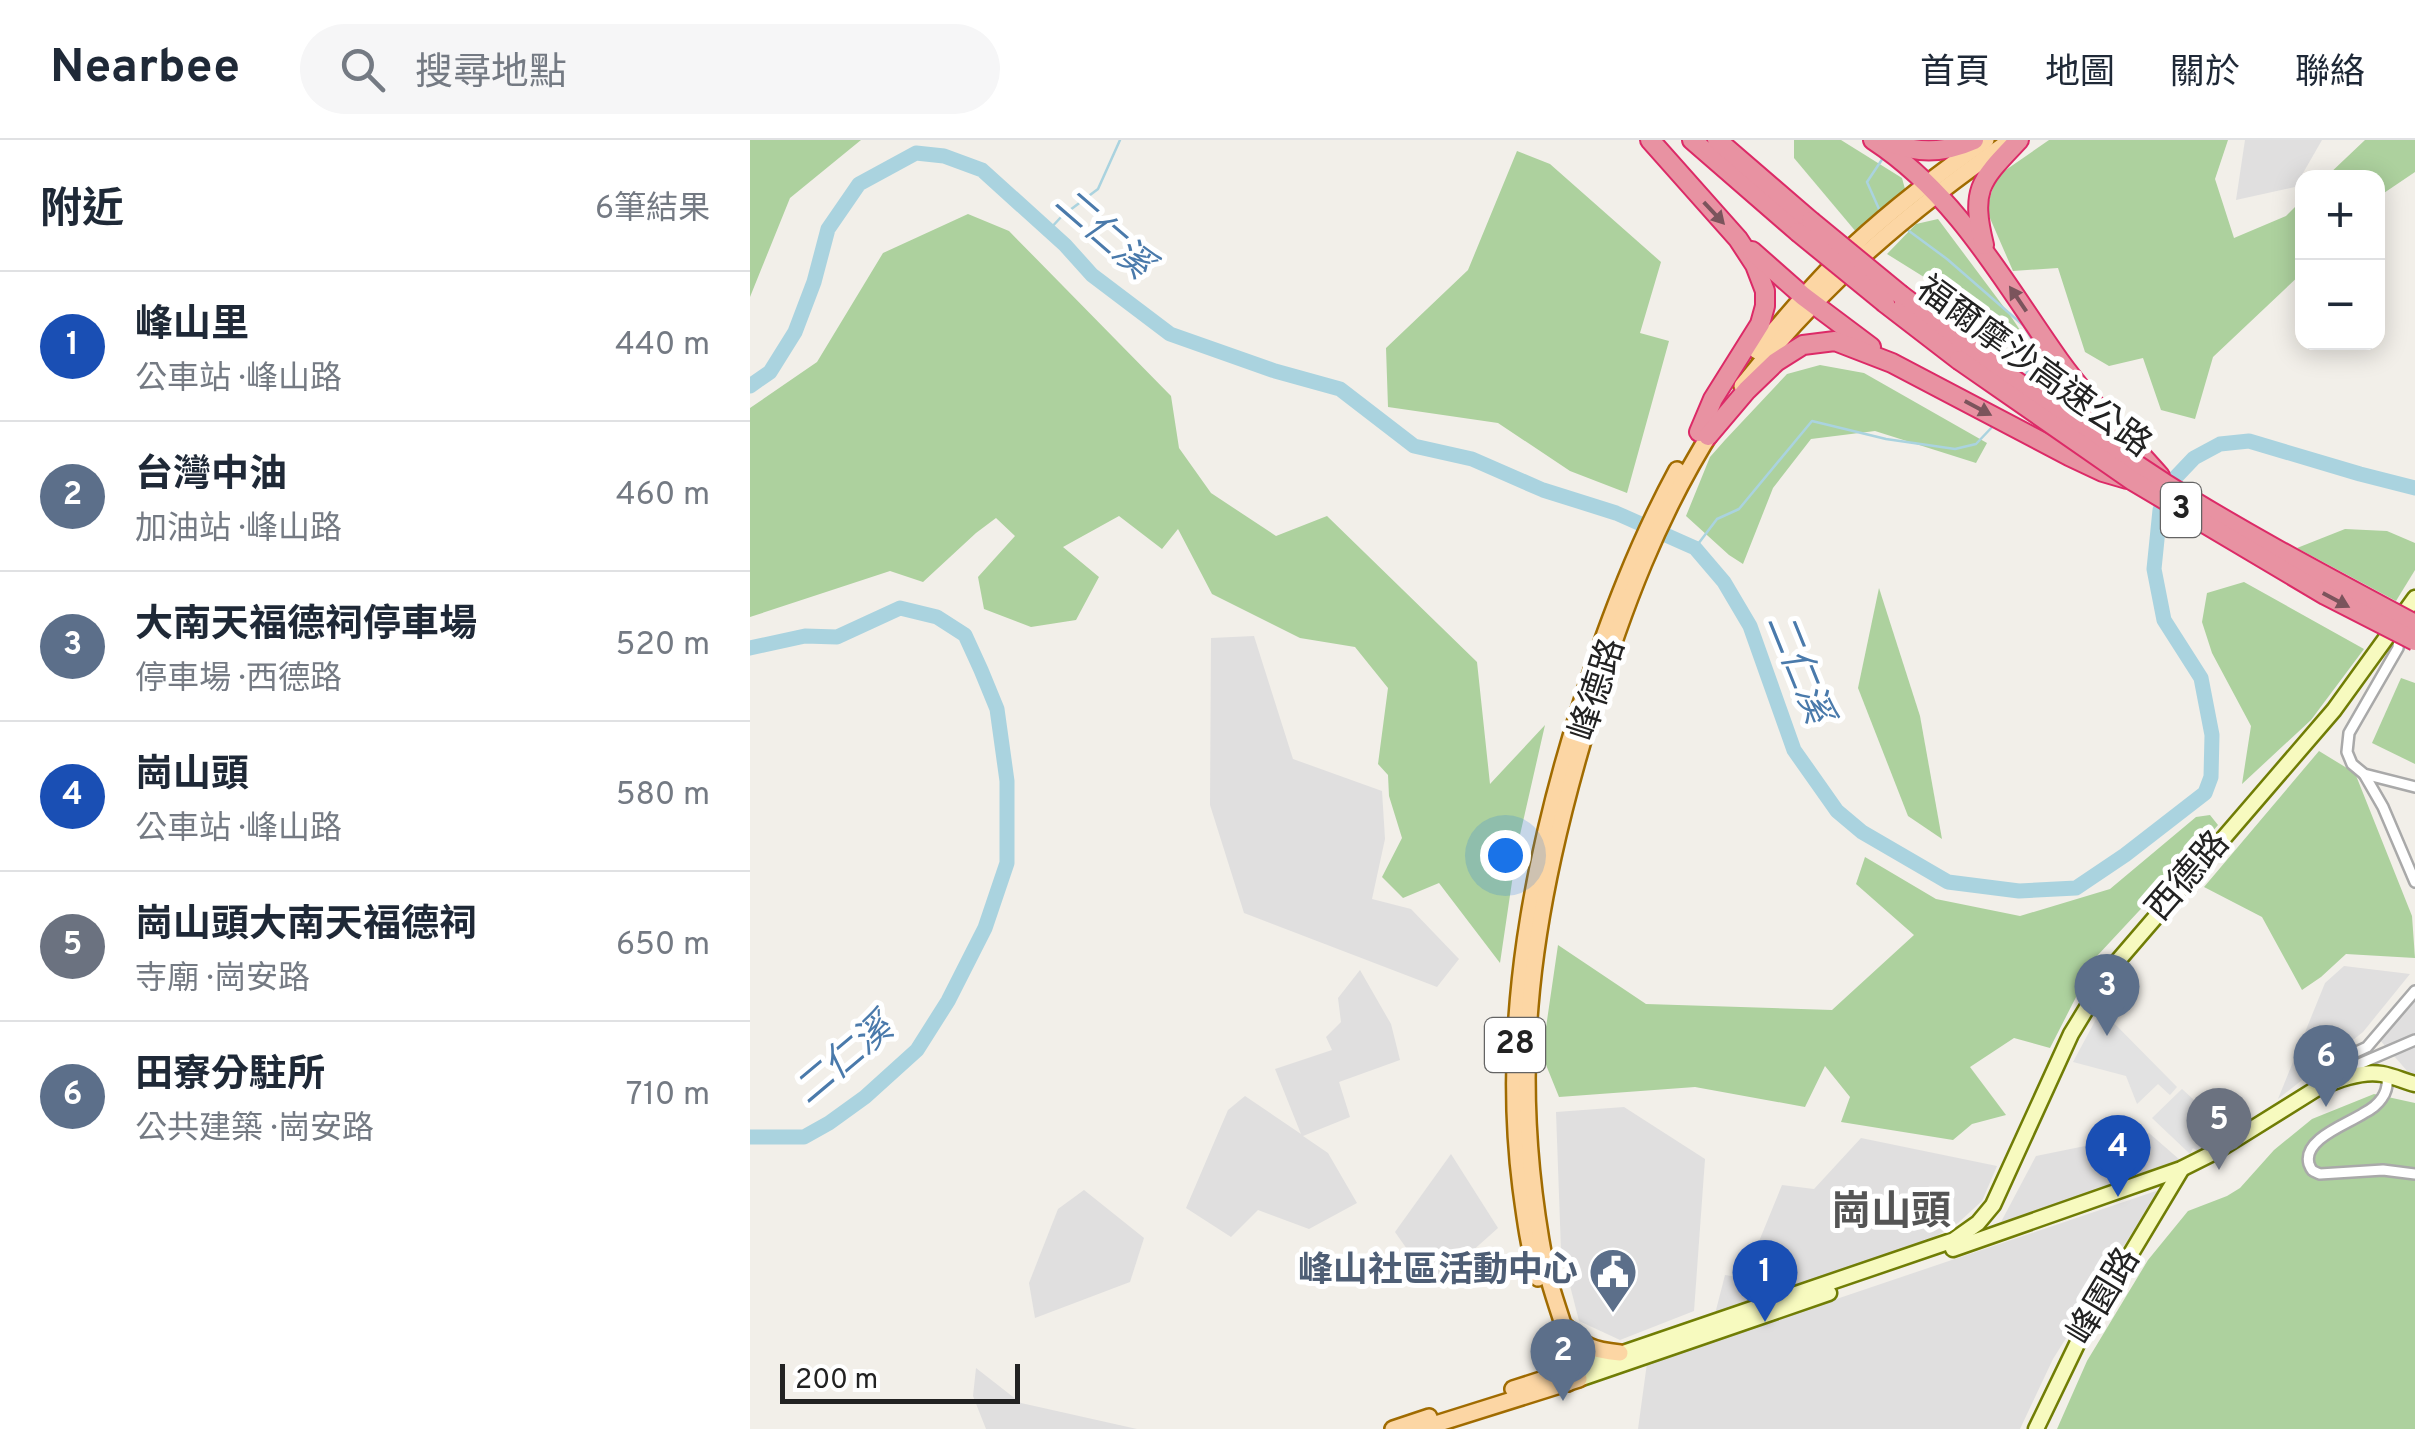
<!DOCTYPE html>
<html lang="zh-TW">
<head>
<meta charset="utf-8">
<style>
	:root { --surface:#fff; --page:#f6f6f7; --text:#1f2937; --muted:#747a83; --line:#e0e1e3; --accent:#d40000 }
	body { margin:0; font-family:Overpass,"Noto Sans TC",sans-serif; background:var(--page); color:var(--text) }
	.controls { position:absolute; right:30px; top:30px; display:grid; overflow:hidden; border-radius:20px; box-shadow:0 5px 25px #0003 }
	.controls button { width:90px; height:90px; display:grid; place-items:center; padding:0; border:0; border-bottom:2px solid var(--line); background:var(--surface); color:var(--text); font:50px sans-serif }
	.scale { position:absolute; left:30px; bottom:25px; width:240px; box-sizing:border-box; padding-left:10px; border:5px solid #222; border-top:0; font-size:28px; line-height:35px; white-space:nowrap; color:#222; -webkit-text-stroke:8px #fff; paint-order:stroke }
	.you { position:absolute; left:755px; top:715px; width:35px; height:35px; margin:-25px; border:8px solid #fff; border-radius:50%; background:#1a73e8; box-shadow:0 0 0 15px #1a73e833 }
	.badge { display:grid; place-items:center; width:65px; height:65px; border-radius:50%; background:var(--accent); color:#fff; font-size:32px; font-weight:700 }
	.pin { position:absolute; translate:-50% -82px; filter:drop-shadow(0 2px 5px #0008) }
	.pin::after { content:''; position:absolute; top:52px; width:35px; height:30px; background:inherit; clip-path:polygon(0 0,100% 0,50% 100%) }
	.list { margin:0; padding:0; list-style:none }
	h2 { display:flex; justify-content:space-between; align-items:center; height:130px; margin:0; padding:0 40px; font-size:42px }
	h2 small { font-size:32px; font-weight:400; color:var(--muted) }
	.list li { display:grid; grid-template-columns:65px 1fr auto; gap:30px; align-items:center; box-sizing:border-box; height:150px; padding:0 40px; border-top:2px solid var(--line) }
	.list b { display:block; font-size:38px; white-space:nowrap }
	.list p { margin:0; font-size:32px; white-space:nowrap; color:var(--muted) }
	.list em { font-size:32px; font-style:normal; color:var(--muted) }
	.icon { flex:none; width:55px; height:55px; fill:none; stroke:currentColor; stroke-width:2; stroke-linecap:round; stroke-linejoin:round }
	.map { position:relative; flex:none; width:1665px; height:1289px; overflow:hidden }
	header { display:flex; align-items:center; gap:60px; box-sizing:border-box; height:140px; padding:0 50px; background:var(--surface); border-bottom:2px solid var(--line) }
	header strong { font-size:48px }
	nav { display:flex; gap:55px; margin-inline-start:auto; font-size:35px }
	.search { width:700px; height:90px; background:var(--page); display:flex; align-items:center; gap:25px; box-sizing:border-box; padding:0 35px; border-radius:55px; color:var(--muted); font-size:38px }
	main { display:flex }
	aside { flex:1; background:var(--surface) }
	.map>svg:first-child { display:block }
</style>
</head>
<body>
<header>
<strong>Nearbee</strong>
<div class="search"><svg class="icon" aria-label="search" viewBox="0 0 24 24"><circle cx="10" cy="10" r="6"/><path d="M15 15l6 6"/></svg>搜尋地點</div>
<nav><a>首頁</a><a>地圖</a><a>關於</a><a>聯絡</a></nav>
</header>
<main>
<aside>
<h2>附近<small>6筆結果</small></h2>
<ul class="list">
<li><span class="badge" style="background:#1a4fb4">1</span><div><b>峰山里</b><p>公車站 · 峰山路</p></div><em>440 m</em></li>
<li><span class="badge" style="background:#5c6f8a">2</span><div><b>台灣中油</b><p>加油站 · 峰山路</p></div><em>460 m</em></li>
<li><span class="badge" style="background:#5c6f8a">3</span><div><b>大南天福德祠停車場</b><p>停車場 · 西德路</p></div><em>520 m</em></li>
<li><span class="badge" style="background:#1a4fb4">4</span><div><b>崗山頭</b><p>公車站 · 峰山路</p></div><em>580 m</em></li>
<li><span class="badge" style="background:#6b7280">5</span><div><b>崗山頭大南天福德祠</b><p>寺廟 · 崗安路</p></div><em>650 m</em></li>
<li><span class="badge" style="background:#5c6f8a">6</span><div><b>田寮分駐所</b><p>公共建築 · 崗安路</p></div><em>710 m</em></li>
</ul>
</aside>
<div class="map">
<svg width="1665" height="1289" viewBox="0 0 1665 1289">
	<rect width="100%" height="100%" fill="#f2efe9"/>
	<g fill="#e0dfdf">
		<polygon points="1495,0 1572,0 1545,47 1486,60"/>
		<polygon points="504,496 543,619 632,651 635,699 622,759 661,769 709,819 687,847 494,773 460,665 461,498"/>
		<polygon points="1594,826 1660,834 1613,892 1528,959 1575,843"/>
		<polygon points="610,830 641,884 650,920 589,942 600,977 553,996 578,1013 607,1063 559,1089 508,1070 481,1097 436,1068 478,970 495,956 551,994 525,929 582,910 576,897 591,882 588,858"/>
		<polygon points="1665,847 1665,934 1659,933 1629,899"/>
		<polygon points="874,967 955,1019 944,1171 870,1200 829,1181 811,1110 806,972"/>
		<polygon points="1399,993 1430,1020 1413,1028 1251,1082 1286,1016"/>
		<polygon points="1111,998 1247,1026 1232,1061 1208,1083 1168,1107 965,1174 975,1135 994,1138 1032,1045 1064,1049"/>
		<polygon points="701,1014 748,1088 683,1146 645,1092"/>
		<polygon points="334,1050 394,1098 380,1142 285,1178 279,1143 308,1069"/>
		<polygon points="1409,1050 1303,1219 1270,1289 888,1289 897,1223"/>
		<polygon points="226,1228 271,1263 387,1289 236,1289 223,1256"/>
	</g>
	<g fill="#add19e">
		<polygon points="0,0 111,0 40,58 0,157"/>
		<polygon points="1044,0 1091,0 1152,38 1155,49 1107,93 1044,18"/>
		<polygon points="1299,0 1478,0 1465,39 1484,98 1536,76 1552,60 1552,133 1463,217 1445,279 1411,270 1393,218 1359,226 1335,212 1308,128 1263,131 1236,69 1247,36"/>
		<polygon points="1615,0 1665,0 1665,32 1628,57 1628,38 1576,37"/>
		<polygon points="767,11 800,24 911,122 890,193 919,201 877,353 820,331 748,283 638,267 636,208 718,130"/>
		<polygon points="218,74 259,91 421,256 429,308 461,353 526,396 577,376 727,522 740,644 795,585 767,708 750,823 689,743 653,758 632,737 652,698 639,656 638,635 628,624 638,548 605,507 550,498 462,454 428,389 412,409 369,376 313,407 349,437 326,480 281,487 234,469 228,437 265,396 246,378 226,393 173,442 140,431 0,477 0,268 67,222 133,113"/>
		<polygon points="1188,79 1262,178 1313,255 1288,243 1243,185 1214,162 1137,114 1166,84"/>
		<polygon points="1070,225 1114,233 1237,303 1226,323 1125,291 1061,299 1023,348 993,424 979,415 936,376 960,317 975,300 1037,234"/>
		<polygon points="1595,389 1637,391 1665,403 1665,430 1646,461 1547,408"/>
		<polygon points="1494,442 1614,509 1561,580 1492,644 1501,586 1462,513 1452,482 1457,453"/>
		<polygon points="1129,448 1170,576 1192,699 1158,676 1108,548"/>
		<polygon points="1651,538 1665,543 1665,624 1622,603"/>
		<polygon points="1569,611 1605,633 1662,776 1665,818 1596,814 1571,837 1552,850 1512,777 1454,747"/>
		<polygon points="1460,675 1468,685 1457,698 1347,816 1300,908 1264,898 1220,927 1256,975 1222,984 1203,1000 1091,982 1100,957 1075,926 1055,967 945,947 809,957 792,915 808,805 896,864 1082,870 1164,795 1106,744 1115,717 1186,759 1270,776 1360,749 1446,677"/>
		<polygon points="1624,954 1665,963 1665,1289 1307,1289 1337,1221 1398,1120 1438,1071 1477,1056 1490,1048 1524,1010 1562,979"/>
	</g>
	<g fill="#e2e2e2">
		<polygon points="1351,870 1427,947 1420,955 1408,944 1387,964 1376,936 1323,922"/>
		<polygon points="1432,949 1456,971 1453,977 1461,987 1450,1001 1458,1008 1452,1013 1443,1008 1440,1014 1402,978"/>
	</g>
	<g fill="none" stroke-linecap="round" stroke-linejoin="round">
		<g stroke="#aad3df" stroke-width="2.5">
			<polyline points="1133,18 1117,42 1129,69 1133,71"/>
			<polyline points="1155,88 1197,119 1274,186 1289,212 1275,236"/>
			<polyline points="299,90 312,76 348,49 370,0"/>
			<polyline points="945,408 967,379 989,369 1062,281 1136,299 1205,309 1226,304 1244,285"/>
		</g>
		<g stroke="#aad3df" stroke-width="15">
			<polyline points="0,246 20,232 45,192 64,142 78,89 109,44 166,13 194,16 232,30 315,105 342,135 420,194 525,231 590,249 664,306 722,319 793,350 866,373 945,408 974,442 1000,486 1044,610 1087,671 1112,692 1198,742 1269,751 1326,748 1375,715 1455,653 1461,637 1462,595 1451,538 1414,480 1404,429 1410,370 1425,338 1444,318 1470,304 1499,301 1610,334 1665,348"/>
			<polyline points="0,508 55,496 87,497 150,468 187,477 215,495 231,530 247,569 257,641 257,723 235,788 198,861 167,910 115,957 79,983 54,997 0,997"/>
		</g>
		<g stroke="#a9a9a9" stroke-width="14">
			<g id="street">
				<polyline points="1646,496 1649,498 1648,508 1599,593 1597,612 1602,624 1614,634 1665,647"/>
				<polyline points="1614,634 1633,667 1665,742"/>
				<path d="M1637,936c1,8 0,15 -5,22 -4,6 -12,12 -18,15 -16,11 -62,26 -55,51 3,8 4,7 11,10l63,-4 32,4"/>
				<polyline points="1585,937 1600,928 1665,900"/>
				<polyline points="1572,943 1604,913 1617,907 1665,851"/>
			</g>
		</g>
		<g stroke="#707d05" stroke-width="19">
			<g id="secondary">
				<path d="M1203,1109l228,-80 34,-17 101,-63c19,-8 45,-19 66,-15 11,2 22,7 33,10"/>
				<polyline points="826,1229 1204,1100 1228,1083 1243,1065 1321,894 1360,830 1584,570 1665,458"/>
				<polyline points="829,1239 1079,1153"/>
				<polyline points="1286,1289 1328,1202 1431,1030"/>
			</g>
		</g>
		<g stroke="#a06b00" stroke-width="20">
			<g id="primary">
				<path d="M1007,211c27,-32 53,-64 83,-93 45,-44 95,-82 146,-118"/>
				<path d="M992,246c79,-100 164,-173 269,-246"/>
				<path d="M788,1138c-9,-29 -13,-60 -17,-90 -21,-166 12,-335 63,-494 26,-78 54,-152 93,-224"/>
				<path d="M816,1187c19,20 25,23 54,26"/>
				<polyline points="806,1198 818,1243"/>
				<polyline points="763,1249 822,1230"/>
				<polyline points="643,1289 679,1277"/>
				<path d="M670,1289l159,-50c-6,-19 -11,-38 -17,-58 -6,-19 -13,-38 -17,-58 -16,-84 -22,-171 -15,-257 8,-100 33,-200 62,-296 30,-99 67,-197 123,-284"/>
			</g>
		</g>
		<g stroke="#dc2a67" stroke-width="22">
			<g id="highway">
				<polyline points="900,0 988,99 1005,125 1015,151 1015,166 1010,184 963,259 949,292"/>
				<polyline points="942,0 1048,92"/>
				<polyline points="967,0 1061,81"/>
				<path d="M1123,0c84,55 130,141 186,220 30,42 67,77 101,116"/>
				<path d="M1136,0c30,15 59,13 88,0"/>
				<path d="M1234,105c-14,-57 -3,-65 35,-105"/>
				<polyline points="1002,111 1053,156 1121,207"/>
				<polyline points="1151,155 1220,208"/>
				<polyline points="1135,163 1209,220"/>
				<polyline points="958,296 997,250 1026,222 1053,205 1085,201 1142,223 1319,316 1353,332 1377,339"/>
			</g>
		</g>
		<use href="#street" stroke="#fff" stroke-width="9"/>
		<use href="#secondary" stroke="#f7fabf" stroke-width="14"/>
		<use href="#primary" stroke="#fcd6a4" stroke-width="15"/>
		<use href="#highway" stroke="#e892a2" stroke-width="18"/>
		<g stroke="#dc2a67" stroke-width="22" stroke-linecap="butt">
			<g id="highway-bridge">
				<polyline points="1061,81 1151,155"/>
				<polyline points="1048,92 1135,163"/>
				<path d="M1220,208c64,46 129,93 196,136 81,51 165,95 249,140"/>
				<polyline points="1209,220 1383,341 1575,455 1665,501"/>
			</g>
		</g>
		<use href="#highway-bridge" stroke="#e892a2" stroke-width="18"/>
	</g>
	<defs><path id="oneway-solid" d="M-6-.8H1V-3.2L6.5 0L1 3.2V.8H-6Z" transform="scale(2.5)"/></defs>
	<g fill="#7b545c">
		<use href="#oneway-solid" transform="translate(964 73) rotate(47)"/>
		<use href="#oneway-solid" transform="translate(1268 159) rotate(-124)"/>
		<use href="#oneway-solid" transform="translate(1228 268) rotate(28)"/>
		<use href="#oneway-solid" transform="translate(1586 460) rotate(28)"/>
	</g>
	<defs>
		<g id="civic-pin" transform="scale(2.5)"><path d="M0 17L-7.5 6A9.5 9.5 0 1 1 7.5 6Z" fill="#5c6f8a" stroke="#fff"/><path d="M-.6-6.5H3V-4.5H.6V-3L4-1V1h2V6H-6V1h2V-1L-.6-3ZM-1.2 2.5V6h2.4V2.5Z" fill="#fff"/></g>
	</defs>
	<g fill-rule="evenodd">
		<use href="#civic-pin" x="863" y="1132"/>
	</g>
	<g text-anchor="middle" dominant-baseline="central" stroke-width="10" stroke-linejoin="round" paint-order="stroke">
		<g fill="#fff" stroke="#646464" stroke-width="2.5">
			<rect x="1411" y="343" width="40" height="54" rx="8"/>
			<rect x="735" y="878" width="60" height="54" rx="8"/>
		</g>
		<g font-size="32" font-weight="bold" fill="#222">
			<text x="1431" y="370">3</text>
			<text x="765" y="905">28</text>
		</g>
		<g font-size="35" fill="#222" stroke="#fff">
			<text transform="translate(1283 228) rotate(36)">福爾摩沙高速公路</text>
			<text transform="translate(849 550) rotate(-72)">峰德路</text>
			<text transform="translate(1439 737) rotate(-49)">西德路</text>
			<text transform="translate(1355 1157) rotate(-59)">峰園路</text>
		</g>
		<g font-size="35" font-weight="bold" fill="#4e5e75" stroke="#fff" text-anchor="end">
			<text x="828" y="1132">峰山社區活動中心</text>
		</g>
		<g font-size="38" font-style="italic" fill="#4a7aab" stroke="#fff">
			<text transform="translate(352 95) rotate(41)">二仁溪</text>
			<text transform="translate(1047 529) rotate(68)">二仁溪</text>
			<text transform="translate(95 921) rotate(-40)">二仁溪</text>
		</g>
		<g font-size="40" font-weight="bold" fill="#555" stroke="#fff">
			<text x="1141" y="1074">崗山頭</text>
		</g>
	</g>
</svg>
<div class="controls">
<button>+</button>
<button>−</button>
</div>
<div class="scale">200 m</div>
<div class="you"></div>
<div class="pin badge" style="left:1015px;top:1182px;background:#1a4fb4">1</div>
<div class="pin badge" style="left:813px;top:1261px;background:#5c6f8a">2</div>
<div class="pin badge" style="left:1357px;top:896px;background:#5c6f8a">3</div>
<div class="pin badge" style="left:1368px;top:1057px;background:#1a4fb4">4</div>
<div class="pin badge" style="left:1469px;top:1030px;background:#6b7280">5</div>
<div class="pin badge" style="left:1576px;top:967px;background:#5c6f8a">6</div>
</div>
</main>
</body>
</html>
